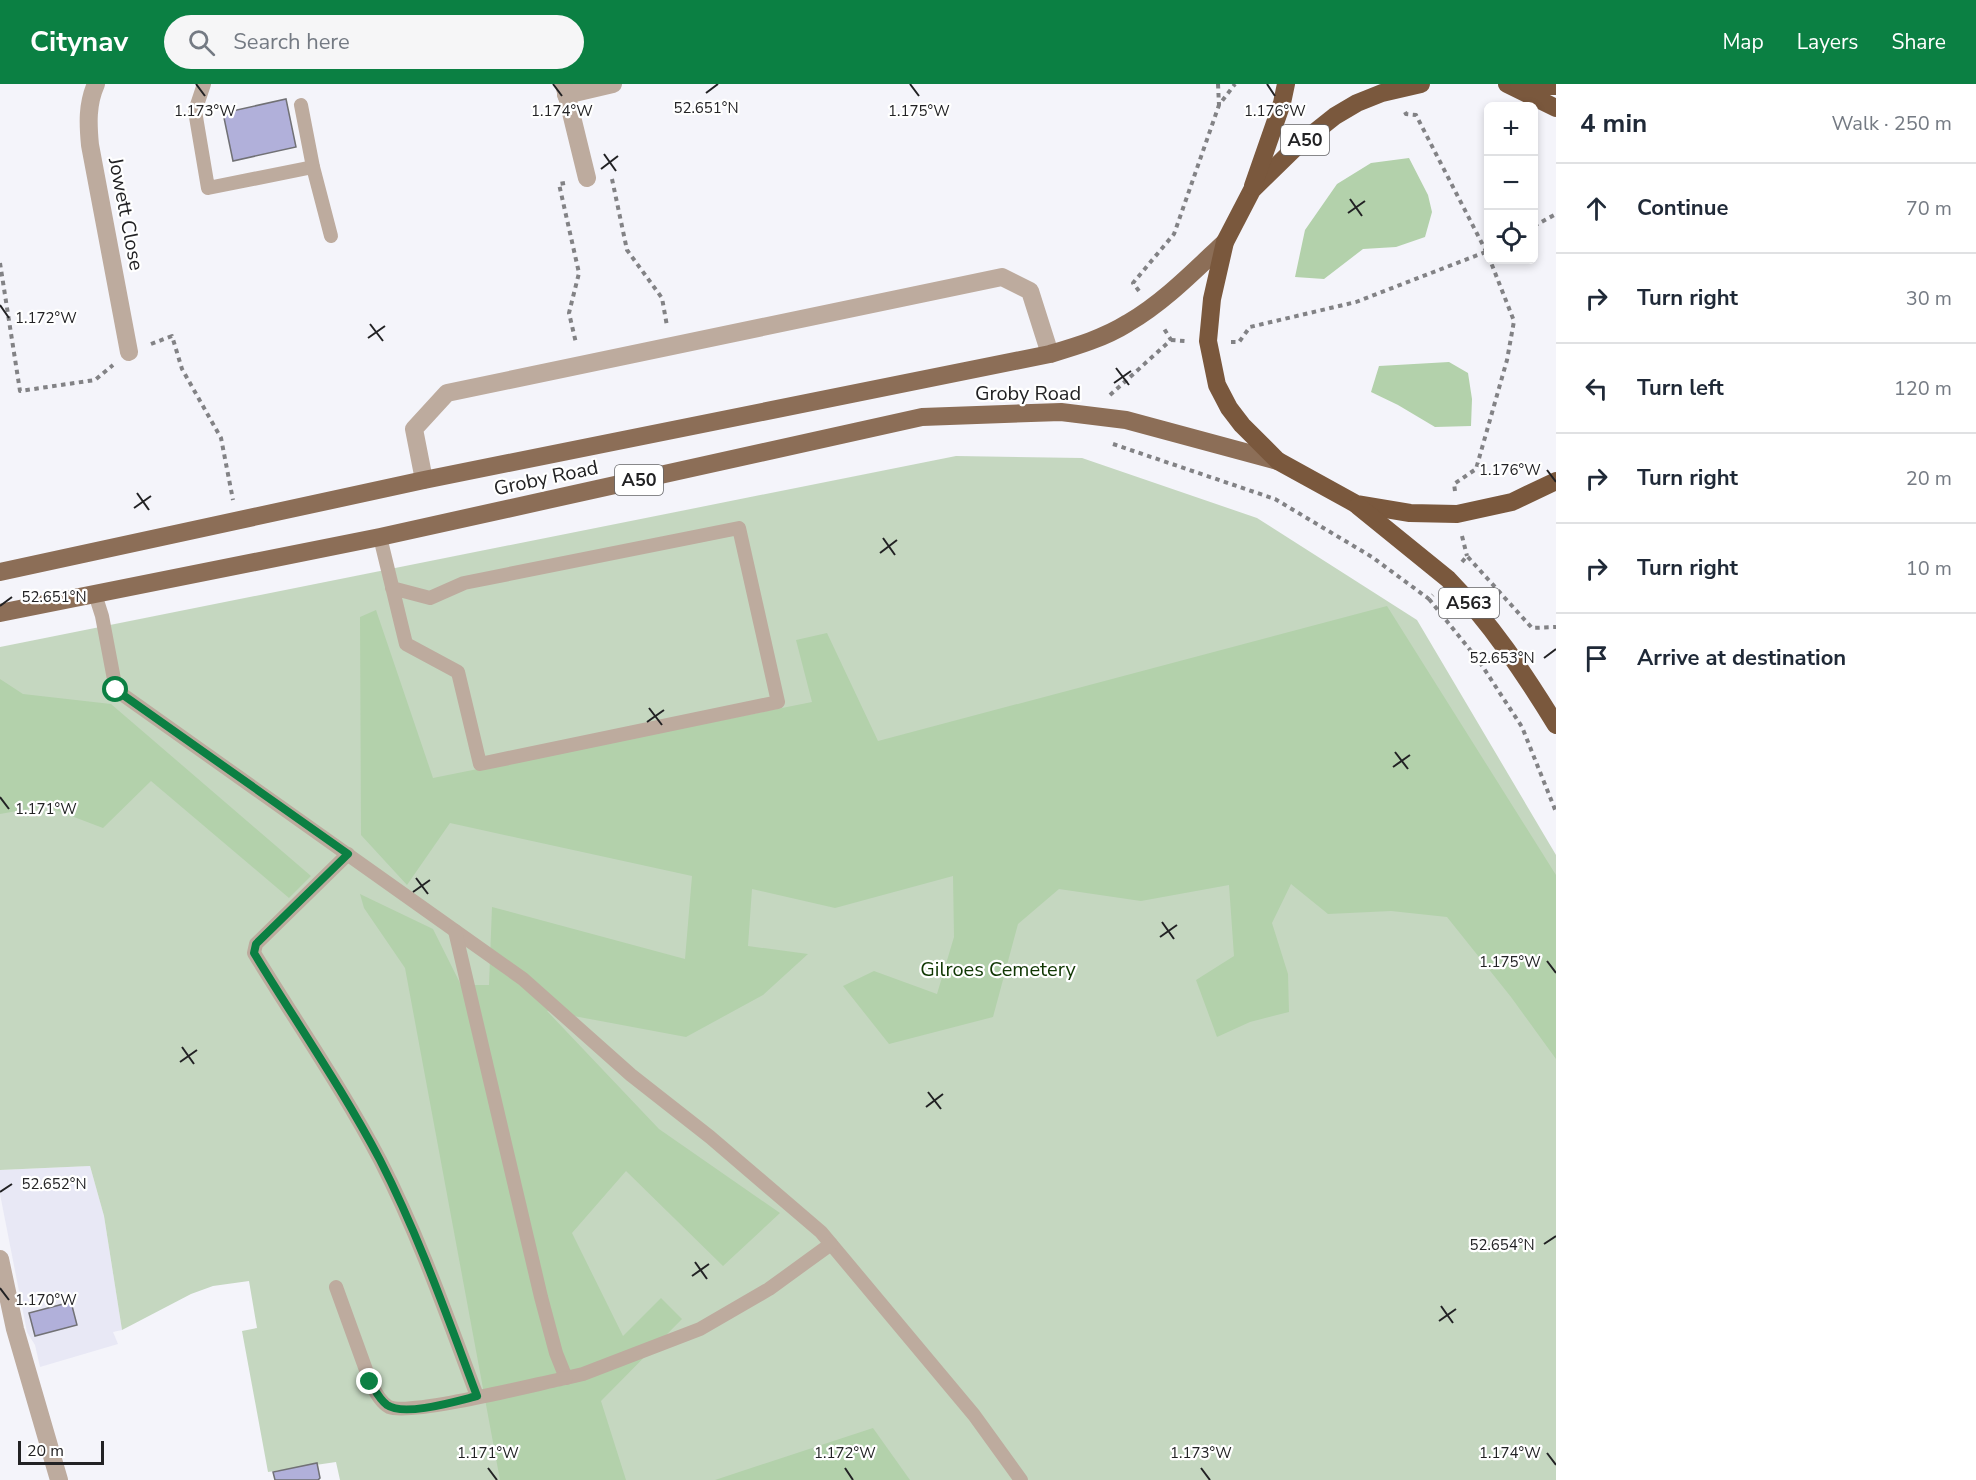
<!DOCTYPE html>
<html lang="en">
<head>
<meta charset="utf-8">
<style>
	:root { --surface:#fff; --page:#f6f6f7; --text:#1f2937; --muted:#747a83; --line:#e0e1e3; --accent:#0b8043 }
	body { margin:0; font-family:"Nunito Sans",sans-serif; background:var(--page); color:var(--text) }
	.controls { position:absolute; right:18px; top:18px; display:grid; overflow:hidden; border-radius:9px; box-shadow:0 3px 9px #0003 }
	.controls button { width:54px; height:54px; display:grid; place-items:center; padding:0; border:0; border-bottom:2px solid var(--line); background:var(--surface); color:var(--text); font:30px sans-serif }
	.scale { position:absolute; left:18px; bottom:15px; width:86px; box-sizing:border-box; padding-left:6px; border:3px solid #222224; border-top:0; font-size:16px; line-height:21px; white-space:nowrap; color:#222224; -webkit-text-stroke:4px #fff; paint-order:stroke }
	.stop { position:absolute; width:18px; height:18px; margin:-14px; border:4px solid #0b8043; border-radius:50%; background:#fff }
	.stop.end { background:#0b8043; border-color:#fff; box-shadow:0 2px 6px #0008 }
	.list { margin:0; padding:0; list-style:none }
	h2 { display:flex; justify-content:space-between; align-items:center; height:78px; margin:0; padding:0 24px; font-size:26px }
	h2 small { font-size:20px; font-weight:400; color:var(--muted) }
	.list li { display:grid; grid-template-columns:39px 1fr auto; gap:18px; align-items:center; box-sizing:border-box; height:90px; padding:0 24px; border-top:2px solid var(--line) }
	.list b { display:block; font-size:22px; white-space:nowrap }
	.list em { font-size:20px; font-style:normal; color:var(--muted) }
	.icon { flex:none; width:33px; height:33px; fill:none; stroke:currentColor; stroke-width:2; stroke-linecap:round; stroke-linejoin:round }
	.map { position:relative; flex:none; width:1556px; height:1396px; overflow:hidden }
	header { display:flex; align-items:center; gap:36px; box-sizing:border-box; height:84px; padding:0 30px; background:var(--accent); color:#fff }
	header strong { font-size:28px }
	nav { display:flex; gap:33px; margin-inline-start:auto; font-size:21px }
	.search { width:420px; height:54px; background:var(--page); display:flex; align-items:center; gap:15px; box-sizing:border-box; padding:0 21px; border-radius:33px; color:var(--muted); font-size:22px }
	main { display:flex }
	aside { flex:1; background:var(--surface) }
	.map>svg:first-child { display:block }
</style>
</head>
<body>
<header>
<strong>Citynav</strong>
<div class="search"><svg class="icon" aria-label="search" viewBox="0 0 24 24"><circle cx="10" cy="10" r="6"/><path d="M15 15l6 6"/></svg>Search here</div>
<nav><a>Map</a><a>Layers</a><a>Share</a></nav>
</header>
<main>
<div class="map">
<svg width="1556" height="1396" viewBox="0 0 1556 1396">
	<rect width="100%" height="100%" fill="#f4f4fa"/>
	<polygon fill="#e8e8f5" points="90,1082 104,1132 122,1246 113,1248 118,1260 40,1283 35,1261 27,1248 0,1110 0,1086"/>
	<polygon fill="#c5d7c0" points="956,372 1082,374 1257,434 1417,536 1556,771 1556,1396 340,1396 336,1378 268,1388 242,1247 257,1244 249,1197 213,1202 191,1210 122,1246 104,1132 90,1082 0,1086 0,563"/>
	<g fill="#b3d1ab">
		<polygon points="1409,74 1428,111 1432,128 1425,153 1396,163 1363,165 1324,195 1295,193 1305,146 1337,100 1371,79"/>
		<polygon points="1449,278 1468,289 1472,315 1471,342 1435,343 1398,321 1371,308 1379,282"/>
		<polygon points="1387,522 1556,791 1556,975 1511,913 1447,833 1391,827 1328,830 1291,800 1272,839 1288,890 1289,928 1250,938 1217,953 1196,896 1234,872 1229,801 1141,817 1059,805 1018,840 993,933 889,960 843,902 874,887 937,910 954,853 953,792 835,824 752,805 748,862 808,870 763,911 686,953 547,927 659,1045 780,1129 723,1182 626,1087 572,1149 623,1252 661,1214 682,1235 601,1317 626,1396 500,1396 405,884 364,824 360,810 433,845 461,901 489,901 492,823 685,875 692,792 450,739 407,801 361,751 360,533 376,526 433,694 812,618 796,556 827,549 878,657"/>
		<polygon points="0,595 23,610 111,620 311,792 289,814 151,697 103,744 45,722 0,730"/>
		<polygon points="873,1344 910,1396 715,1396"/>
	</g>
	<g fill="#b1b0da" stroke="#717175" stroke-width="1.5">
		<polygon points="286,15 296,63 233,77 223,29"/>
		<polygon points="71,1218 77,1241 35,1252 29,1229"/>
		<polygon points="317,1379 320,1394 318,1396 275,1396 273,1388"/>
	</g>
	<g fill="none" stroke-linecap="round" stroke-linejoin="round">
		<g stroke="#828285" stroke-width="4" stroke-dasharray="4.5 4.5" stroke-linecap="butt">
			<polyline points="1218,0 1219,21"/>
			<polyline points="1405,28 1406,30 1416,31 1488,171"/>
			<polyline points="612,95 627,166 662,214 667,242"/>
			<polyline points="565,99 559,100 579,189 569,229 576,259"/>
			<polyline points="1534,142 1556,130"/>
			<polyline points="0,179 20,307 95,296 113,281"/>
			<polyline points="1139,207 1133,199 1174,150 1219,21 1235,0"/>
			<polyline points="1171,256 1185,257"/>
			<polyline points="1231,258 1239,258 1250,243 1356,218 1488,167"/>
			<polyline points="151,260 172,252 182,285 221,354 233,416"/>
			<polyline points="1110,311 1171,256 1163,243"/>
			<polyline points="1113,360 1275,415 1372,473 1429,515 1433,511"/>
			<polyline points="1455,407 1454,400 1476,385 1507,276 1514,237 1490,176"/>
			<polyline points="1462,452 1467,472"/>
			<polyline points="1462,478 1467,472 1532,544 1556,543"/>
			<polyline points="1429,515 1479,577 1522,643 1556,728"/>
		</g>
		<g stroke="#bdab9e" stroke-width="14">
			<polyline points="204,0 195,27 208,104 313,83"/>
			<polyline points="301,21 313,83 331,152"/>
			<polyline points="380,453 406,560 458,588 480,680 778,618 739,444 464,499 430,514 392,504"/>
			<polyline points="95,510 102,532 116,606 523,895 631,991 710,1053 821,1148 974,1331 1021,1396"/>
			<path d="M348,770l-92,90 -2,9c42,69 88,135 126,207 39,76 67,156 97,236"/>
			<polyline points="455,847 541,1213 556,1269 566,1294 583,1290 700,1245 769,1205 831,1160"/>
			<path d="M336,1203l34,94c4,9 10,21 19,26 22,9 147,-23 177,-29"/>
		</g>
		<g stroke="#bdab9e" stroke-width="18">
			<path d="M96,0c-9,20 -8,40 -6,61l39,207"/>
			<polyline points="564,0 587,94"/>
			<polyline points="566,11 613,0"/>
			<polyline points="424,396 414,345 447,309 1002,193 1030,207 1050,270"/>
			<polyline points="0,1175 15,1245 59,1396"/>
		</g>
		<g stroke="#8c6e57" stroke-width="18">
			<path d="M0,488l424,-92 626,-126c27,-8 54,-16 78,-31 36,-21 66,-52 97,-81"/>
			<polyline points="0,529 380,453 922,333 1061,328 1126,336 1278,377"/>
		</g>
		<g stroke="#7a583d" stroke-width="18">
			<polyline points="1421,0 1382,9 1357,19 1335,32 1296,63 1252,106 1225,158 1212,215 1208,257 1217,301 1229,324 1242,341 1278,377 1356,420 1410,429 1457,430 1512,418 1556,397"/>
			<polyline points="1507,0 1556,24"/>
			<polyline points="1519,2 1556,2"/>
			<polyline points="1253,102 1282,19 1286,0"/>
			<path d="M1358,422l90,73c42,43 76,94 108,146"/>
		</g>
	</g>
	<g fill="none" stroke-linecap="round" stroke-linejoin="round">
		<path stroke="#0b8043" stroke-width="8" d="M116,606l232,164 -92,90 -2,9c42,69 88,135 126,207 39,76 67,156 97,236 -20,5 -73,21 -90,9 -8,-6 -12,-15 -17,-23"/>
	</g>
	<path fill="none" stroke="#222224" stroke-width="2" d="M196,0l9,12M553,0l9,12M910,0l9,12M1267,0l8,12M706,9l12,-9M604,70l12,17M601,85l17,-13M1350,115l12,17M1348,129l17,-12M0,221l9,13M370,240l13,17M368,254l17,-12M1116,284l13,17M1114,299l17,-12M1547,386l9,12M137,409l12,17M134,424l17,-12M883,454l12,17M880,469l17,-13M0,522l12,-9M1544,574l12,-9M649,624l13,17M647,638l17,-12M1395,668l13,17M1393,683l17,-12M0,713l9,12M416,794l12,16M413,808l17,-12M1162,838l12,17M1160,853l17,-12M1547,877l9,12M182,963l12,17M180,978l17,-12M928,1008l13,17M926,1023l17,-13M0,1108l12,-8M1544,1160l12,-8M695,1178l12,17M692,1192l17,-12M0,1204l9,12M1441,1222l12,17M1439,1237l17,-12M1547,1369l9,12M488,1384l9,12M845,1384l8,12M1201,1384l9,12"/>
	<g text-anchor="middle" dominant-baseline="central" stroke-width="4.5" stroke-linejoin="round" paint-order="stroke">
		<g fill="#fff" stroke="#646466" stroke-width="1.5">
			<rect x="1281" y="41" width="48" height="30" rx="4.5"/>
			<rect x="615" y="381" width="48" height="30" rx="4.5"/>
			<rect x="1439" y="504" width="60" height="30" rx="4.5"/>
		</g>
		<g font-size="18" font-weight="bold" fill="#222224">
			<text x="1305" y="56">A50</text>
			<text x="639" y="396">A50</text>
			<text x="1469" y="519">A563</text>
		</g>
		<g font-size="20" fill="#222224" stroke="#fff">
			<text transform="translate(126 130) rotate(79)">Jowett Close</text>
			<text x="1028" y="309">Groby Road</text>
			<text transform="translate(546 394) rotate(-12)">Groby Road</text>
		</g>
		<g font-size="20" fill="#103703" stroke="#fff">
			<text x="998" y="885">Gilroes Cemetery</text>
		</g>
	</g>
	<g font-size="15" text-anchor="middle" fill="#222224" stroke="#fff" stroke-width="4.5" stroke-linejoin="round" paint-order="stroke">
		<text x="706" y="29">52.651°N</text>
		<text x="205" y="32">1.173°W</text>
		<text x="919" y="32">1.175°W</text>
		<text x="1275" y="32">1.176°W</text>
		<text x="562" y="32">1.174°W</text>
		<text x="46" y="239">1.172°W</text>
		<text x="1510" y="391">1.176°W</text>
		<text x="54" y="518">52.651°N</text>
		<text x="1502" y="579">52.653°N</text>
		<text x="46" y="730">1.171°W</text>
		<text x="1510" y="883">1.175°W</text>
		<text x="54" y="1105">52.652°N</text>
		<text x="1502" y="1166">52.654°N</text>
		<text x="46" y="1221">1.170°W</text>
		<text x="1510" y="1374">1.174°W</text>
		<text x="488" y="1374">1.171°W</text>
		<text x="845" y="1374">1.172°W</text>
		<text x="1201" y="1374">1.173°W</text>
	</g>
</svg>
<div class="controls">
<button>+</button>
<button>−</button>
<button><svg class="icon" aria-label="locate" viewBox="0 0 24 24"><circle cx="12" cy="12" r="6"/><path d="M12 2v4M12 18v4M2 12h4M18 12h4"/></svg></button>
</div>
<div class="scale">20 m</div>
<div class="stop" style="left:116px;top:606px"></div>
<div class="stop end" style="left:370px;top:1298px"></div>
</div>
<aside>
<h2>4 min<small>Walk · 250 m</small></h2>
<ul class="list">
<li><svg class="icon" aria-label="ahead" viewBox="0 0 24 24"><path d="M12 20V5M6 11l6-6 6 6"/></svg><div><b>Continue</b></div><em>70 m</em></li>
<li><svg class="icon" aria-label="right" viewBox="0 0 24 24"><path d="M7 20v-9h11M14 6l5 5-5 5"/></svg><div><b>Turn right</b></div><em>30 m</em></li>
<li><svg class="icon" aria-label="left" viewBox="0 0 24 24"><path d="M17 20v-9H6M10 6l-5 5 5 5"/></svg><div><b>Turn left</b></div><em>120 m</em></li>
<li><svg class="icon" aria-label="right" viewBox="0 0 24 24"><path d="M7 20v-9h11M14 6l5 5-5 5"/></svg><div><b>Turn right</b></div><em>20 m</em></li>
<li><svg class="icon" aria-label="right" viewBox="0 0 24 24"><path d="M7 20v-9h11M14 6l5 5-5 5"/></svg><div><b>Turn right</b></div><em>10 m</em></li>
<li><svg class="icon" aria-label="arrive" viewBox="0 0 24 24"><path d="M6 21V4h12l-3 4 3 4H6"/></svg><div><b>Arrive at destination</b></div></li>
</ul>
</aside>
</main>
</body>
</html>
